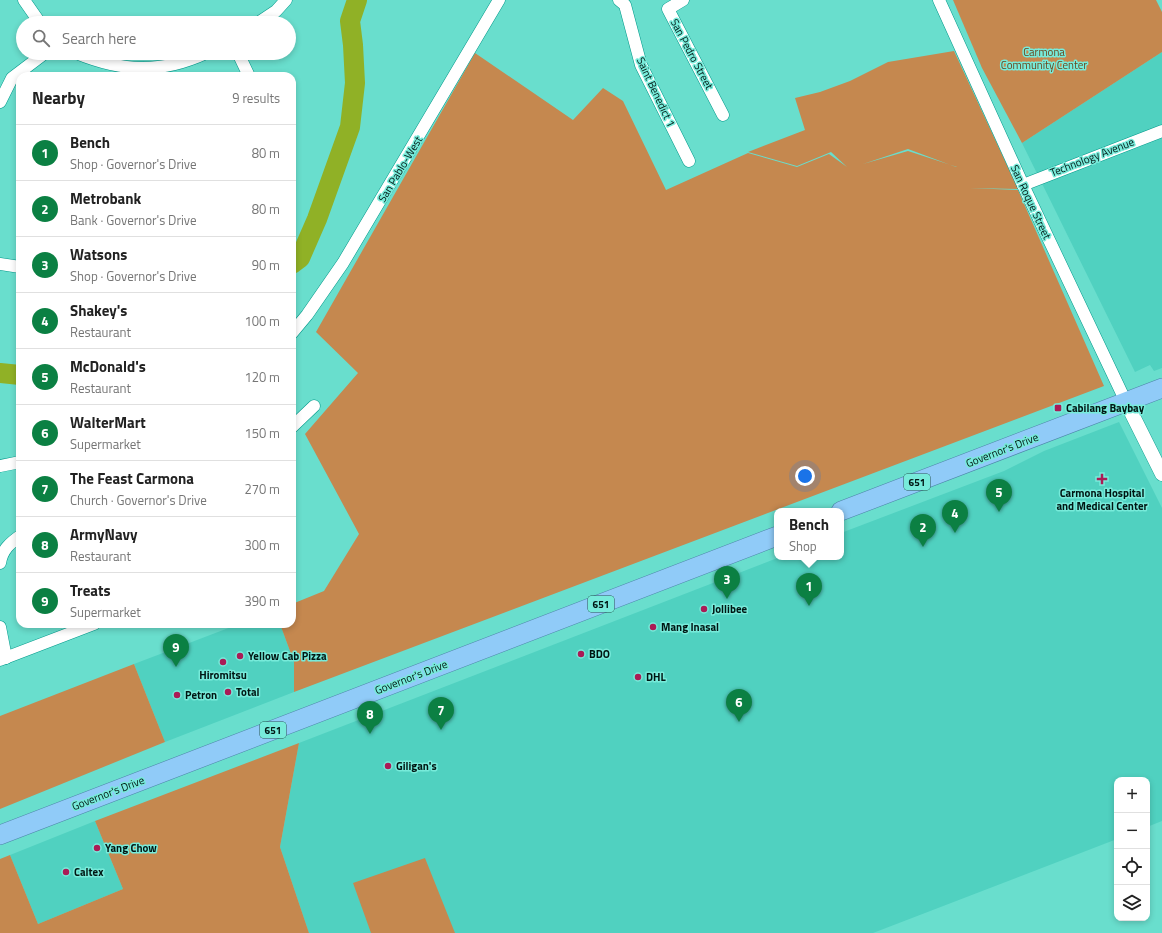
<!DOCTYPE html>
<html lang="en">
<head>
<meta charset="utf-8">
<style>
	:root { --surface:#fff; --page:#f2f2f2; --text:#222; --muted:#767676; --line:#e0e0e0; --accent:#0b8043 }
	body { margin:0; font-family:"Titillium Web",sans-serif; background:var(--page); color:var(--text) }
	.controls { position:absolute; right:12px; bottom:12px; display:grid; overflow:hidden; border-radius:8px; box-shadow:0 2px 6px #0003 }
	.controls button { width:36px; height:36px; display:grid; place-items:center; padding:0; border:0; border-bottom:1px solid var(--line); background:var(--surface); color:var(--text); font:20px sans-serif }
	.you { position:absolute; left:805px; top:476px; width:14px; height:14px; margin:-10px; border:3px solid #fff; border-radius:50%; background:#1a73e8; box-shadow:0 0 0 6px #1a73e833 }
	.badge { display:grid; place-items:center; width:26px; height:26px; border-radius:50%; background:var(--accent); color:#fff; font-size:13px; font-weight:700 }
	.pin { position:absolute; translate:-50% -33px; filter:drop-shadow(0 1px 2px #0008) }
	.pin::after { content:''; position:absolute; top:21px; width:14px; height:12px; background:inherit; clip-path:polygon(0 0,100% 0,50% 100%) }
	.popup { position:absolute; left:774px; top:508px; width:70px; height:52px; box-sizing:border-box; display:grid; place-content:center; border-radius:8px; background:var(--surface); filter:drop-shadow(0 1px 3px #0005); font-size:13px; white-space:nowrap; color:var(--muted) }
	.popup b { font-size:15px; color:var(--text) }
	.popup::after { content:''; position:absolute; left:50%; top:100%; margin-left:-8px; border:8px solid transparent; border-top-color:var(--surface) }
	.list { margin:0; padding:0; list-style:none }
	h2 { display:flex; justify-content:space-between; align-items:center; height:52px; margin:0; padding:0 16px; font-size:17px }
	h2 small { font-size:13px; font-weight:400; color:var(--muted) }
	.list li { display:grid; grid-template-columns:26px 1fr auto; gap:12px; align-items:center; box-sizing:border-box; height:56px; padding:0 16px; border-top:1px solid var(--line) }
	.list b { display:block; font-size:15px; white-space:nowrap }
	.list p { margin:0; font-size:13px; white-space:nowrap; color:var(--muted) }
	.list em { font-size:13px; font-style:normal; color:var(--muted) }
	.icon { flex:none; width:22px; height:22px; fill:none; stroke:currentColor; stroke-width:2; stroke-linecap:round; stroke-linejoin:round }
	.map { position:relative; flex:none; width:1162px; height:933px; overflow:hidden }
	.search { position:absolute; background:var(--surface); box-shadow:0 2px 6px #0003; left:16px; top:16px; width:280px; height:44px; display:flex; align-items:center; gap:10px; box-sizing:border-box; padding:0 14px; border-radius:22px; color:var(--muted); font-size:15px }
	.panel { position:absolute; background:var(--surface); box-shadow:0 2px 6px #0003; left:16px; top:72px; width:280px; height:556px; border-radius:12px }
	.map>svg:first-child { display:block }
</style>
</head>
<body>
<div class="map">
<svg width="1162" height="933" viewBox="0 0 1162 933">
	<rect width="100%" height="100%" fill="#69decd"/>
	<g fill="#50d1c0">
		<polygon points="1162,52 1162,368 1154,371 1150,365 1135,372 1022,143"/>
		<polygon points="1119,422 1162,508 1162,821 1147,827 1147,780 1117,780 1117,839 873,933 309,933 280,847 299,743 780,557 841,557 841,533 1004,471 1044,451"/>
		<polygon points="239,624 280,624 294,662 294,692 165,742 134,664"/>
		<polygon points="95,821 123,889 38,924 10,855"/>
	</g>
	<g fill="#c5884f" fill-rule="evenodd">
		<polygon points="953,0 1156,0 1162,12 1162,52 1022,143 982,68"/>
		<path d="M954,51l64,138 -49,-1 49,2 86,196 -810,306v-30l-14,-38h12v-20l32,-13 35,-57 -54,-100 53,-61 -42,-41 159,-279 98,67 30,-32 20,13 43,89 82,-37 49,14 32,-13 18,13 -16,-15 -34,14 -49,-14 57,-22 -10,-32 25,-6 30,-11 38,-19zM908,149l48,18h1l-49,-16 -45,13z"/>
		<polygon points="134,664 165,742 0,809 0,716"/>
		<polygon points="299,743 280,847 309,933 0,933 0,859 10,855 38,924 123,889 95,821"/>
		<polygon points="425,858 455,933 371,933 353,883"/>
	</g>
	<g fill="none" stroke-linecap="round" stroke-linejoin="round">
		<g stroke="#90b126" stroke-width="20">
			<polyline points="292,264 300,258 317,219 350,127 355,83 353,45 350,21 357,0"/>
			<polyline points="0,373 20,375"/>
		</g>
		<g stroke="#00998a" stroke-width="13">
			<g id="minor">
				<polyline points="24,0 40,23"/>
				<polyline points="619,0 625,5 641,65 689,161"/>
				<polyline points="683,0 668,9 723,115"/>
				<polyline points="939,0 1023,185 1126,402"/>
				<polyline points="258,23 276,11 286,0"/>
				<path d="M76,53c47,19 84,21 130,0"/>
				<polyline points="238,53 249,76"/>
				<polyline points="0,102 12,78 45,53"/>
				<polyline points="1023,185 1162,131"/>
				<polyline points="0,264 20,267"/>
				<polyline points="292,333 307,315 343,263 499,0"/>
				<polyline points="292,427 314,406"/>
				<polyline points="0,466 20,462"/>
				<path d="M0,563c2,-13 10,-20 20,-27"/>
				<polyline points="0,627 6,658"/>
				<polyline points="0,660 94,624"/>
			</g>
		</g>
		<g stroke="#00998a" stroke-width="15">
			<polyline id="tertiary" points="1126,402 1162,474"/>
		</g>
		<g stroke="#4c83a7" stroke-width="20">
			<g id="trunk">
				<polyline points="841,511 1162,388"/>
				<polyline points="0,835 777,536"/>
			</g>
		</g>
		<use href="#minor" stroke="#fff" stroke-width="12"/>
		<use href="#tertiary" stroke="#fff" stroke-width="14"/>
		<use href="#trunk" stroke="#90cbf8" stroke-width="19"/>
	</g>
	<g fill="#aa1b56" stroke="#77ebda" stroke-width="1.5">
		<rect x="1054" y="404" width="8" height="8" rx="2"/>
		<path d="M1100 473h4v4h4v4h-4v4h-4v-4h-4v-4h4z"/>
		<circle cx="704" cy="609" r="4"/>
		<circle cx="653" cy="627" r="4"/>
		<circle cx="581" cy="654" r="4"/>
		<circle cx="240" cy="656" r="4"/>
		<circle cx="223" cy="662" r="4"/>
		<circle cx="638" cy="677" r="4"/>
		<circle cx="228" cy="692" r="4"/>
		<circle cx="177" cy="695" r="4"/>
		<circle cx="388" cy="766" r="4"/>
		<circle cx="97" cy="848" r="4"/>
		<circle cx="66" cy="872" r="4"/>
	</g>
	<g text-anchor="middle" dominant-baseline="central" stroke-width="3" stroke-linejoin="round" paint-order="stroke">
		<g fill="#77ebda" stroke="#24564f" stroke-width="1">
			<rect x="904" y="474" width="26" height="16" rx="3"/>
			<rect x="588" y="596" width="26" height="16" rx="3"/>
			<rect x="260" y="722" width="26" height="16" rx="3"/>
		</g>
		<g font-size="10" font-weight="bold" fill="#001613">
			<text x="917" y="482">651</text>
			<text x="601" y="604">651</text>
			<text x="273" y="730">651</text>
		</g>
		<g font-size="11" fill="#6b441c" stroke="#77ebda">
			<text x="1044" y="52">Carmona<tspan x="1044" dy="13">Community Center</tspan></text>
		</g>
		<g font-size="11" fill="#001613" stroke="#77ebda">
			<text transform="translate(692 54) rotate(62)">San Pedro Street</text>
			<text transform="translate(656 92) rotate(65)">Saint Benedict 1</text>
			<text transform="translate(1092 157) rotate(-21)">Technology Avenue</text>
			<text transform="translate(400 169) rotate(-59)">San Pablo-West</text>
			<text transform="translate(1031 202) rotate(65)">San Roque Street</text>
			<text transform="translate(1002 450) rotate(-21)">Governor's Drive</text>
			<text transform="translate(411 677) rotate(-21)">Governor's Drive</text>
			<text transform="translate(108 793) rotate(-21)">Governor's Drive</text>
		</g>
		<g font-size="11" font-weight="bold" fill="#001613" stroke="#77ebda" text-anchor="start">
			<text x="1066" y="408">Cabilang Baybay</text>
			<text x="1102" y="493" text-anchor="middle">Carmona Hospital<tspan x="1102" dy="13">and Medical Center</tspan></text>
			<text x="712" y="609">Jollibee</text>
			<text x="661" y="627">Mang Inasal</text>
			<text x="589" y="654">BDO</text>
			<text x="248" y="656">Yellow Cab Pizza</text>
			<text x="223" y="675" text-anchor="middle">Hiromitsu</text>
			<text x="646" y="677">DHL</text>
			<text x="236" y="692">Total</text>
			<text x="185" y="695">Petron</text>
			<text x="396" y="766">Giligan's</text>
			<text x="105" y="848">Yang Chow</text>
			<text x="74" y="872">Caltex</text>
		</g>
	</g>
</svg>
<div class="controls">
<button>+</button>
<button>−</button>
<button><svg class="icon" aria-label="locate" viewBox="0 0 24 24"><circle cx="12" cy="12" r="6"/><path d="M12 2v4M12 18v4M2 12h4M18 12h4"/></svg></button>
<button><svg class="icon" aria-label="layers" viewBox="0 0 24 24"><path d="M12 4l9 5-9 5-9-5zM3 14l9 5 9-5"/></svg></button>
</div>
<div class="you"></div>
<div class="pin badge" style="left:809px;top:606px">1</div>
<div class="popup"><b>Bench</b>Shop</div>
<div class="pin badge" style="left:923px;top:547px">2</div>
<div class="pin badge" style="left:727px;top:599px">3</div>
<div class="pin badge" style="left:955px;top:533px">4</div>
<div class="pin badge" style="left:999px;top:512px">5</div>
<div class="pin badge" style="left:739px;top:722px">6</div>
<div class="pin badge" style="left:441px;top:730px">7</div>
<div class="pin badge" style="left:370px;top:734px">8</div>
<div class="pin badge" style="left:176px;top:667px">9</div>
<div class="search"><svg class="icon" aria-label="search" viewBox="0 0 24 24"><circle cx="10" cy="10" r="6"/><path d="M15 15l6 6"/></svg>Search here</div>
<section class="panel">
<h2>Nearby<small>9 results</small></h2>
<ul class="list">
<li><span class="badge">1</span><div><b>Bench</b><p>Shop · Governor's Drive</p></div><em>80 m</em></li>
<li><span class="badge">2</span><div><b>Metrobank</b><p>Bank · Governor's Drive</p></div><em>80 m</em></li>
<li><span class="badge">3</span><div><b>Watsons</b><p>Shop · Governor's Drive</p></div><em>90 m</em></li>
<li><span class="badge">4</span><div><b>Shakey's</b><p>Restaurant</p></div><em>100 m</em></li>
<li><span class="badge">5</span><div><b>McDonald's</b><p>Restaurant</p></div><em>120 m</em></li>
<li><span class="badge">6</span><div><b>WalterMart</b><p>Supermarket</p></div><em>150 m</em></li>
<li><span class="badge">7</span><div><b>The Feast Carmona</b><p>Church · Governor's Drive</p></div><em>270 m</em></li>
<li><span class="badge">8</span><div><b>ArmyNavy</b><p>Restaurant</p></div><em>300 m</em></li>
<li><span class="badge">9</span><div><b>Treats</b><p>Supermarket</p></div><em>390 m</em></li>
</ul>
</section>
</div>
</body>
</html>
